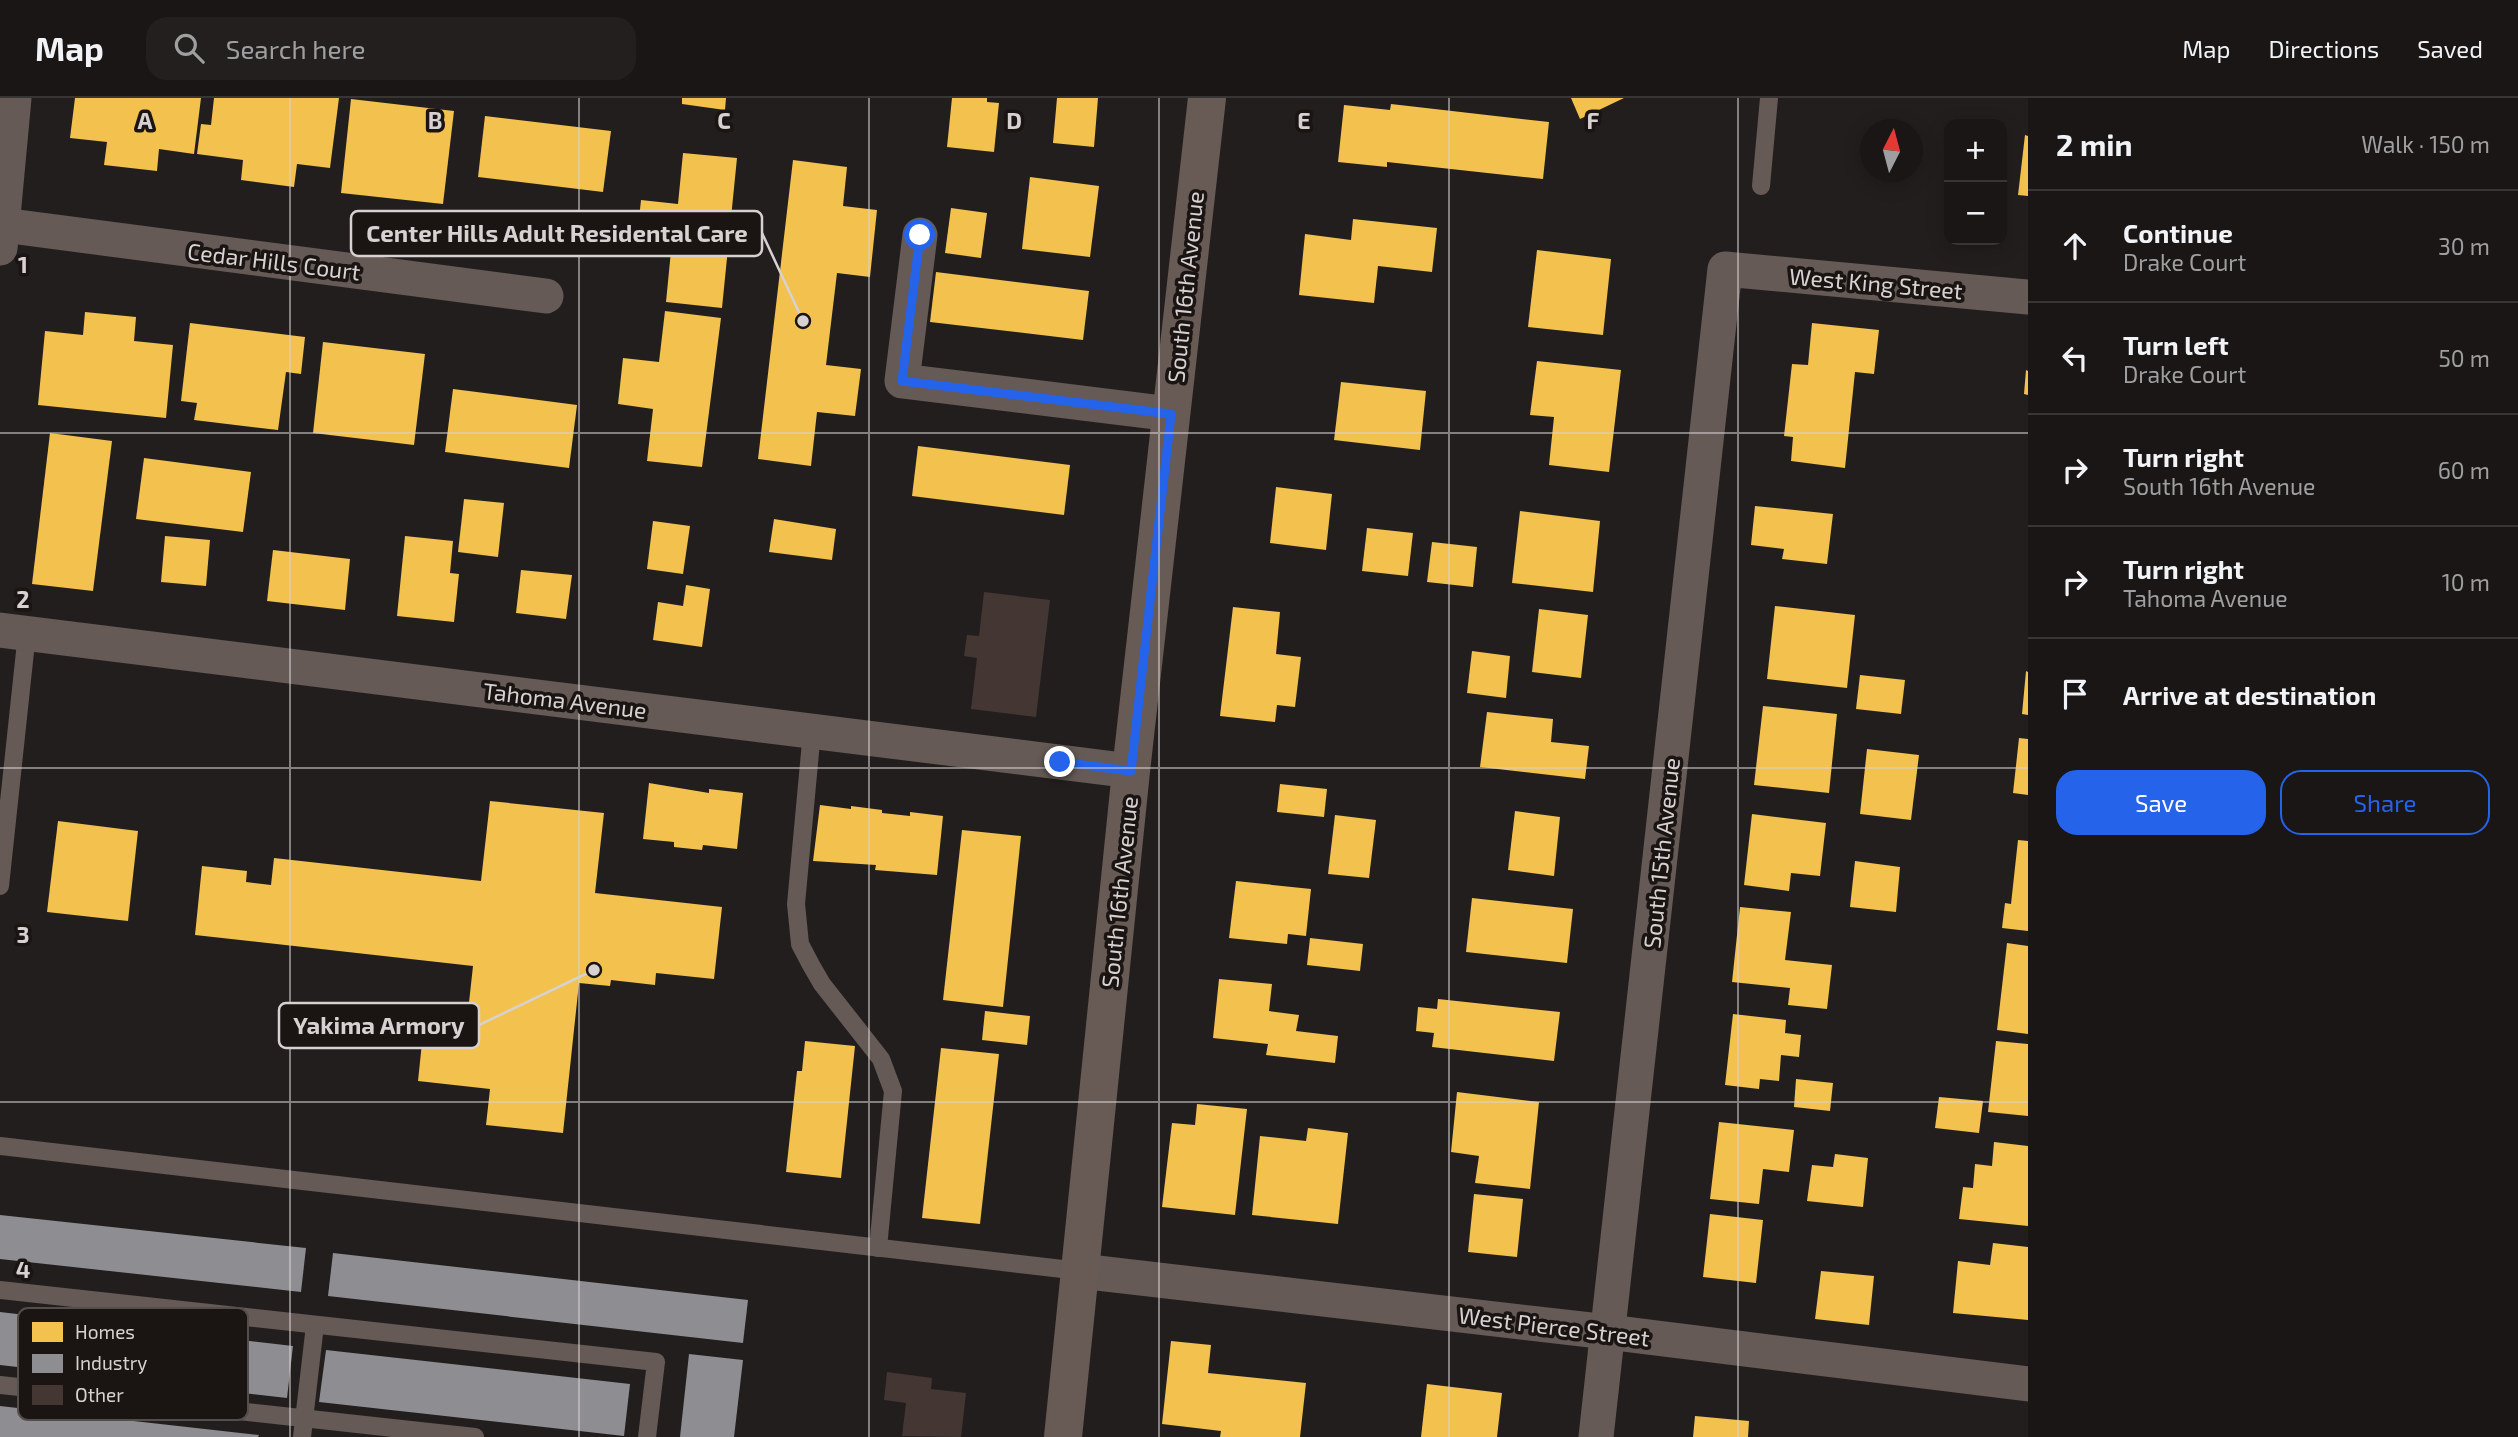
<!DOCTYPE html>
<html lang="en">
<head>
<meta charset="utf-8">
<style>
	:root { --surface:#1a1616; --page:#231f1f; --text:#f1f3f6; --muted:#9f9fa1; --line:#383535; --accent:#2563eb }
	body { margin:0; font-family:"Exo 2",sans-serif; background:var(--page); color:var(--text) }
	.controls { position:absolute; right:21px; top:21px; display:grid; overflow:hidden; border-radius:14px; box-shadow:0 4px 18px #0003 }
	.controls button { width:63px; height:63px; display:grid; place-items:center; padding:0; border:0; border-bottom:2px solid var(--line); background:var(--surface); color:var(--text); font:35px sans-serif }
	.compass { position:absolute; left:1860px; top:21px; width:63px; height:63px; border-radius:50%; background:var(--surface); box-shadow:0 4px 18px #0003; rotate:6deg }
	.stop { position:absolute; width:21px; height:21px; margin:-16px; border:5px solid #2563eb; border-radius:50%; background:#fff }
	.stop.end { background:#2563eb; border-color:#fff; box-shadow:0 2px 7px #0008 }
	.list { margin:0; padding:0; list-style:none }
	h2 { display:flex; justify-content:space-between; align-items:center; height:91px; margin:0; padding:0 28px; font-size:30px }
	h2 small { font-size:23px; font-weight:400; color:var(--muted) }
	.list li { display:grid; grid-template-columns:46px 1fr auto; gap:21px; align-items:center; box-sizing:border-box; height:112px; padding:0 28px; border-top:2px solid var(--line) }
	.list b { display:block; font-size:26px; white-space:nowrap }
	.list p { margin:0; font-size:23px; white-space:nowrap; color:var(--muted) }
	.list em { font-size:23px; font-style:normal; color:var(--muted) }
	.actions { display:flex; gap:14px; padding:21px 28px }
	.actions a { flex:1; padding:16px 0; border:2px solid var(--accent); border-radius:21px; text-align:center; font-size:24px; color:var(--accent) }
	.actions .main { background:var(--accent); color:#fff }
	.icon { flex:none; width:38px; height:38px; fill:none; stroke:currentColor; stroke-width:2; stroke-linecap:round; stroke-linejoin:round }
	.map { position:relative; flex:none; width:2028px; height:1339px; overflow:hidden }
	header { display:flex; align-items:center; gap:42px; box-sizing:border-box; height:98px; padding:0 35px; background:var(--surface); border-bottom:2px solid var(--line) }
	header strong { font-size:33px }
	nav { display:flex; gap:38px; margin-inline-start:auto; font-size:24px }
	.search { width:490px; height:63px; background:var(--page); display:flex; align-items:center; gap:18px; box-sizing:border-box; padding:0 24px; border-radius:21px; color:var(--muted); font-size:26px }
	main { display:flex }
	aside { flex:1; background:var(--surface) }
	.map>svg:first-child { display:block }
</style>
</head>
<body>
<header>
<strong>Map</strong>
<div class="search"><svg class="icon" aria-label="search" viewBox="0 0 24 24"><circle cx="10" cy="10" r="6"/><path d="M15 15l6 6"/></svg>Search here</div>
<nav><a>Map</a><a>Directions</a><a>Saved</a></nav>
</header>
<main>
<div class="map">
<svg width="2028" height="1339" viewBox="0 0 2028 1339">
	<rect width="100%" height="100%" fill="#221e1d"/>
	<g fill="#f2c14e">
		<polygon points="75,0 201,0 194,56 159,51 157,73 104,67 107,44 70,40"/>
		<polygon points="214,0 339,0 330,70 297,66 294,89 241,82 243,62 197,56 201,26 211,27"/>
		<polygon points="682,0 726,0 725,12 682,6"/>
		<polygon points="952,0 987,0 987,4 999,5 994,54 947,49"/>
		<polygon points="1057,0 1098,0 1094,49 1053,45"/>
		<polygon points="1571,0 1624,0 1580,21"/>
		<polygon points="351,1 454,13 443,106 341,95"/>
		<polygon points="1391,6 1549,24 1543,81 1387,64 1387,69 1338,64 1344,7 1390,12"/>
		<polygon points="485,18 611,33 603,94 478,79"/>
		<polygon points="2025,37 2028,38 2028,98 2018,97"/>
		<polygon points="683,55 737,60 722,210 666,204 671,153 636,149 641,102 678,106"/>
		<polygon points="793,62 847,69 843,108 877,112 870,179 837,175 826,267 861,271 855,318 817,314 811,368 758,361"/>
		<polygon points="1030,79 1099,88 1090,159 1022,151"/>
		<polygon points="951,110 987,115 981,160 945,155"/>
		<polygon points="1353,121 1437,130 1432,174 1378,168 1374,205 1299,197 1305,136 1351,142"/>
		<polygon points="1537,152 1611,161 1603,237 1528,229"/>
		<polygon points="936,174 1089,193 1083,242 930,224"/>
		<polygon points="665,213 721,220 702,369 647,363 653,311 618,306 623,260 659,264"/>
		<polygon points="85,214 136,219 134,243 173,247 166,320 38,307 45,233 83,237"/>
		<polygon points="190,225 305,239 301,276 286,274 278,332 194,322 197,305 181,303"/>
		<polygon points="1812,225 1879,232 1874,276 1855,274 1845,370 1791,363 1793,339 1784,338 1792,266 1808,267"/>
		<polygon points="323,244 425,256 414,347 313,335"/>
		<polygon points="1537,263 1621,272 1609,374 1549,367 1554,319 1530,317"/>
		<polygon points="2026,272 2028,273 2028,297 2024,296"/>
		<polygon points="1341,284 1426,293 1420,352 1334,342"/>
		<polygon points="453,291 577,307 569,370 445,354"/>
		<polygon points="50,335 112,343 93,493 32,486"/>
		<polygon points="918,348 1070,367 1064,417 912,398"/>
		<polygon points="144,360 251,374 243,434 136,421"/>
		<polygon points="1276,389 1332,396 1326,452 1270,445"/>
		<polygon points="464,401 504,405 498,459 458,454"/>
		<polygon points="1755,408 1833,416 1827,466 1782,461 1784,451 1751,447"/>
		<polygon points="1520,413 1600,423 1593,494 1512,485"/>
		<polygon points="774,421 836,431 832,462 769,454"/>
		<polygon points="653,423 690,428 683,476 647,471"/>
		<polygon points="1367,430 1413,435 1408,478 1362,473"/>
		<polygon points="165,438 210,442 206,488 161,484"/>
		<polygon points="405,438 453,443 450,475 459,476 454,524 397,518"/>
		<polygon points="1432,444 1477,449 1473,489 1427,484"/>
		<polygon points="273,452 350,461 345,512 267,503"/>
		<polygon points="521,472 572,477 566,521 516,515"/>
		<polygon points="686,487 710,491 702,549 653,542 658,504 683,508"/>
		<polygon points="1775,508 1855,517 1847,590 1767,581"/>
		<polygon points="1233,509 1280,514 1276,556 1301,559 1295,609 1277,607 1275,624 1220,618"/>
		<polygon points="1539,511 1588,517 1581,580 1532,574"/>
		<polygon points="1472,553 1510,558 1506,600 1467,595"/>
		<polygon points="2026,573 2028,574 2028,617 2022,616"/>
		<polygon points="1860,577 1905,582 1901,616 1856,611"/>
		<polygon points="1763,608 1837,616 1829,695 1754,687"/>
		<polygon points="1487,614 1553,621 1551,644 1589,648 1585,681 1480,669"/>
		<polygon points="2019,640 2028,641 2028,697 2013,695"/>
		<polygon points="1867,651 1919,657 1911,722 1860,716"/>
		<polygon points="649,685 709,695 709,691 743,695 737,751 703,747 702,752 674,749 674,744 643,741"/>
		<polygon points="1280,686 1327,691 1324,719 1277,714"/>
		<polygon points="490,703 604,715 595,795 722,809 714,881 656,875 655,887 611,882 610,888 579,885 563,1035 486,1027 490,991 418,983 423,935 443,938 445,920 467,923 473,868 195,837 202,768 247,773 246,784 271,787 274,760 481,783"/>
		<polygon points="820,707 851,711 851,708 882,712 882,715 910,718 910,714 943,718 937,777 875,772 876,767 813,763"/>
		<polygon points="1515,713 1560,719 1554,778 1508,772"/>
		<polygon points="1752,716 1826,725 1820,778 1791,775 1789,793 1744,787"/>
		<polygon points="1335,717 1376,722 1369,780 1328,776"/>
		<polygon points="58,723 138,733 128,823 47,814"/>
		<polygon points="962,732 1021,738 1003,909 943,902"/>
		<polygon points="2018,742 2028,743 2028,833 2002,830 2005,805 2011,806"/>
		<polygon points="1855,763 1900,769 1896,814 1850,809"/>
		<polygon points="1236,783 1311,791 1306,838 1288,836 1287,846 1229,840"/>
		<polygon points="1472,800 1573,811 1567,865 1466,854"/>
		<polygon points="1740,809 1791,814 1785,862 1832,867 1827,911 1788,907 1790,890 1732,884"/>
		<polygon points="1310,840 1363,846 1360,873 1307,867"/>
		<polygon points="2007,845 2028,848 2028,936 1997,932"/>
		<polygon points="1219,881 1272,886 1269,913 1299,917 1296,933 1338,938 1335,965 1266,957 1268,946 1213,940"/>
		<polygon points="1438,901 1560,914 1554,963 1432,949 1434,935 1416,933 1418,909 1437,911"/>
		<polygon points="985,913 1030,918 1027,947 982,942"/>
		<polygon points="1733,916 1786,922 1785,935 1801,937 1799,959 1781,957 1779,983 1760,981 1759,991 1725,987"/>
		<polygon points="805,943 855,948 841,1080 786,1074 797,973 802,973"/>
		<polygon points="1996,943 2028,946 2028,1018 1988,1014"/>
		<polygon points="941,950 999,956 980,1126 922,1120"/>
		<polygon points="1796,981 1833,985 1830,1013 1794,1009"/>
		<polygon points="1457,994 1539,1004 1530,1091 1475,1085 1479,1058 1451,1054"/>
		<polygon points="1939,999 1983,1003 1979,1035 1935,1030"/>
		<polygon points="1197,1006 1247,1011 1235,1117 1162,1109 1172,1025 1195,1027"/>
		<polygon points="1719,1024 1794,1032 1789,1074 1763,1071 1759,1106 1710,1101"/>
		<polygon points="1308,1030 1348,1035 1338,1126 1252,1117 1260,1038 1306,1043"/>
		<polygon points="1994,1044 2028,1048 2028,1128 1959,1121 1963,1089 1973,1090 1975,1066 1992,1068"/>
		<polygon points="1835,1056 1868,1060 1863,1109 1807,1103 1812,1067 1833,1069"/>
		<polygon points="1474,1096 1523,1101 1517,1159 1468,1154"/>
		<polygon points="1710,1116 1763,1122 1756,1185 1703,1179"/>
		<polygon points="1993,1145 2028,1149 2028,1222 1953,1215 1958,1163 1990,1167"/>
		<polygon points="1821,1173 1874,1178 1869,1227 1815,1221"/>
		<polygon points="1171,1243 1211,1247 1208,1275 1306,1285 1300,1339 1220,1339 1221,1333 1162,1326"/>
		<polygon points="1427,1286 1502,1295 1497,1339 1421,1339"/>
		<polygon points="1695,1318 1749,1323 1748,1339 1693,1339"/>
	</g>
	<g fill="#8d8d92">
		<polygon points="0,1117 306,1150 301,1194 0,1161"/>
		<polygon points="333,1155 748,1202 743,1245 328,1198"/>
		<polygon points="0,1214 293,1248 287,1300 0,1267"/>
		<polygon points="326,1252 630,1286 624,1338 319,1304"/>
		<polygon points="689,1256 743,1262 734,1339 680,1339"/>
		<polygon points="0,1308 259,1337 258,1339 0,1339"/>
	</g>
	<g fill="#443733">
		<polygon points="984,494 1050,502 1036,619 971,611 977,560 964,558 967,537 979,538"/>
		<polygon points="887,1274 932,1280 931,1291 966,1295 961,1339 902,1338 906,1305 884,1302"/>
	</g>
	<g fill="none" stroke-linecap="round" stroke-linejoin="round">
		<g stroke="#655a56" stroke-width="18">
			<polyline points="1761,88 1769,0"/>
			<polyline points="812,633 796,806 800,846 811,867 822,886 881,961 893,993 878,1150"/>
			<polyline points="0,788 27,535"/>
			<polyline points="0,1048 1080,1173"/>
			<polyline points="0,1192 656,1264 647,1339"/>
			<polyline points="0,1287 475,1339"/>
			<polyline points="302,1339 315,1227"/>
		</g>
		<g stroke="#655a56" stroke-width="35">
			<polyline points="3,127 546,198"/>
			<polyline points="920,137 902,283 1171,316"/>
			<polyline points="0,150 14,0"/>
			<polyline points="0,532 1131,673"/>
			<polyline points="1080,1173 1608,1234 2028,1286"/>
			<polyline points="1596,1339 1725,171 2028,199"/>
		</g>
		<polyline stroke="#685a55" stroke-width="38" points="1063,1339 1131,673 1207,0"/>
	</g>
	<g fill="none" stroke-linecap="round" stroke-linejoin="round">
		<polyline stroke="#2563eb" stroke-width="9" points="920,137 902,283 1171,316 1131,673 1060,664"/>
	</g>
	<path fill="none" stroke="#d7d2d1" stroke-width="2" stroke-opacity="0.55" d="M290,0v1339M579,0v1339M869,0v1339M1159,0v1339M1449,0v1339M1738,0v1339M0,335h2028M0,670h2028M0,1004h2028"/>
	<g text-anchor="middle" dominant-baseline="central" stroke-width="7" stroke-linejoin="round" paint-order="stroke">
		<g font-size="23" fill="#d7d2d1" stroke="#1a1412">
			<text transform="translate(274 163) rotate(7)">Cedar Hills Court</text>
			<text transform="translate(1876 185) rotate(5)">West King Street</text>
			<text transform="translate(1185 189) rotate(-84)">South 16th Avenue</text>
			<text transform="translate(565 602) rotate(7)">Tahoma Avenue</text>
			<text transform="translate(1661 755) rotate(-84)">South 15th Avenue</text>
			<text transform="translate(1119 794) rotate(-84)">South 16th Avenue</text>
			<text transform="translate(1554 1228) rotate(7)">West Pierce Street</text>
		</g>
	</g>
	<rect x="18" y="1210" width="230" height="112" rx="10" fill="#1a1412" stroke="#534d4b" stroke-width="2"/>
	<rect x="32" y="1224" width="31" height="20" fill="#f2c14e"/>
	<rect x="32" y="1256" width="31" height="19" fill="#8d8d92"/>
	<rect x="32" y="1287" width="31" height="20" fill="#443733"/>
	<g font-size="19" fill="#d7d2d1">
		<text x="75" y="1241">Homes</text>
		<text x="75" y="1272">Industry</text>
		<text x="75" y="1304">Other</text>
	</g>
	<g font-size="23" text-anchor="middle" font-weight="bold" fill="#d7d2d1" stroke="#1a1412" stroke-width="7" stroke-linejoin="round" paint-order="stroke">
		<text x="145" y="31">A</text>
		<text x="435" y="31">B</text>
		<text x="724" y="31">C</text>
		<text x="1014" y="31">D</text>
		<text x="1304" y="31">E</text>
		<text x="1593" y="31">F</text>
		<text x="23" y="175">1</text>
		<text x="23" y="510">2</text>
		<text x="23" y="845">3</text>
		<text x="23" y="1180">4</text>
	</g>
	<path fill="none" stroke="#d7d2d1" stroke-width="2.5" d="M803 223L762 135M594 872L479 927"/>
	<g fill="#d7d2d1" stroke="#1a1412" stroke-width="2.5">
		<circle cx="803" cy="223" r="7"/>
		<circle cx="594" cy="872" r="7"/>
	</g>
	<g fill="#1a1412" stroke="#d7d2d1" stroke-width="2.5">
		<rect x="351" y="113" width="411" height="45" rx="7"/>
		<rect x="279" y="905" width="200" height="45" rx="7"/>
	</g>
	<g font-size="24" text-anchor="middle" font-weight="bold" fill="#d7d2d1">
		<text x="557" y="144">Center Hills Adult Residental Care</text>
		<text x="379" y="936">Yakima Armory</text>
	</g>
</svg>
<div class="controls">
<button>+</button>
<button>−</button>
</div>
<svg class="compass" viewBox="-18 -18 36 36"><path d="M0-13l5 13h-10z" fill="#e53935"/><path d="M0 13l5-13h-10z" fill="#9f9fa1"/></svg>
<div class="stop" style="left:920px;top:137px"></div>
<div class="stop end" style="left:1060px;top:664px"></div>
</div>
<aside>
<h2>2 min<small>Walk · 150 m</small></h2>
<ul class="list">
<li><svg class="icon" aria-label="ahead" viewBox="0 0 24 24"><path d="M12 20V5M6 11l6-6 6 6"/></svg><div><b>Continue</b><p>Drake Court</p></div><em>30 m</em></li>
<li><svg class="icon" aria-label="left" viewBox="0 0 24 24"><path d="M17 20v-9H6M10 6l-5 5 5 5"/></svg><div><b>Turn left</b><p>Drake Court</p></div><em>50 m</em></li>
<li><svg class="icon" aria-label="right" viewBox="0 0 24 24"><path d="M7 20v-9h11M14 6l5 5-5 5"/></svg><div><b>Turn right</b><p>South 16th Avenue</p></div><em>60 m</em></li>
<li><svg class="icon" aria-label="right" viewBox="0 0 24 24"><path d="M7 20v-9h11M14 6l5 5-5 5"/></svg><div><b>Turn right</b><p>Tahoma Avenue</p></div><em>10 m</em></li>
<li><svg class="icon" aria-label="arrive" viewBox="0 0 24 24"><path d="M6 21V4h12l-3 4 3 4H6"/></svg><div><b>Arrive at destination</b></div></li>
</ul>
<div class="actions"><a class="main">Save</a><a>Share</a></div>
</aside>
</main>
</body>
</html>
